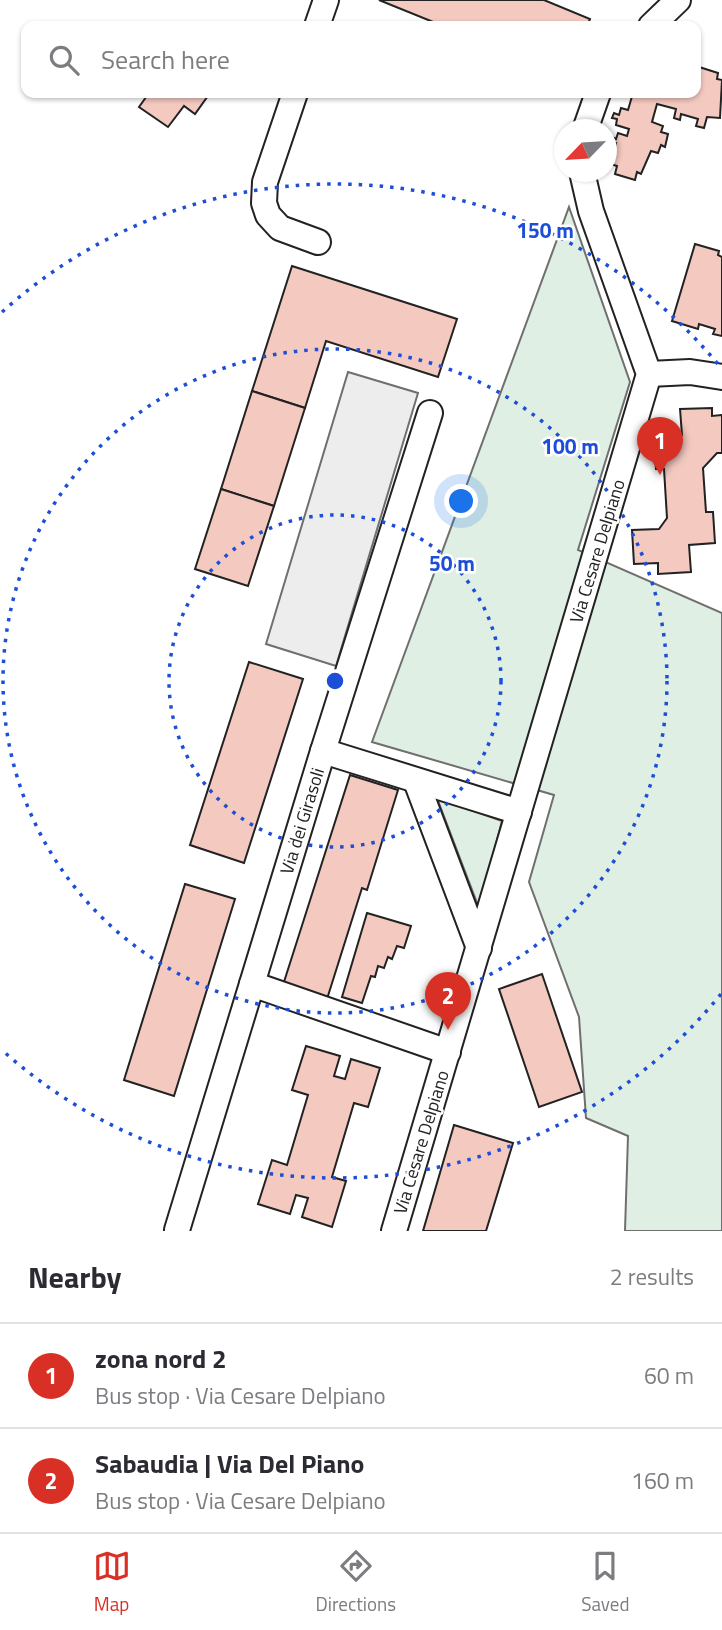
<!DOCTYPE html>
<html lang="en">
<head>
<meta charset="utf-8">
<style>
	:root { --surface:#fff; --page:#f2f2f3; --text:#2b2b33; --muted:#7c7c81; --line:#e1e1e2; --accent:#d93025 }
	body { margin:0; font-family:"Titillium Web",sans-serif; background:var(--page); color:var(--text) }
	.compass { position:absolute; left:554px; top:119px; width:63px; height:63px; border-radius:50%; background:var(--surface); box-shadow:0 2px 5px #0004; rotate:245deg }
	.you { position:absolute; left:462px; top:502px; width:24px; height:24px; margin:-18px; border:5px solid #fff; border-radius:50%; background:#1a73e8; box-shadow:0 0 0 10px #1a73e833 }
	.badge { display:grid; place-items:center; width:46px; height:46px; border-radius:50%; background:var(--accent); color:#fff; font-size:23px; font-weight:700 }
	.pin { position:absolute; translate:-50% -58px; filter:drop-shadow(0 2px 4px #0008) }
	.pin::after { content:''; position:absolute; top:37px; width:24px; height:21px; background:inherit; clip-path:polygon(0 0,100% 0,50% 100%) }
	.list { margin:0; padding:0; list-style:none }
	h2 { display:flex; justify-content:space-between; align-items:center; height:91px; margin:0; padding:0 28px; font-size:30px }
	h2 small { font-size:23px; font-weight:400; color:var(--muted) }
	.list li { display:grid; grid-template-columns:46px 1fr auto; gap:21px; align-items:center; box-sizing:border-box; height:105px; padding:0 28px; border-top:2px solid var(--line) }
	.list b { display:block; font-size:26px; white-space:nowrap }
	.list p { margin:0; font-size:23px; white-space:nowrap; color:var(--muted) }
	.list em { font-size:23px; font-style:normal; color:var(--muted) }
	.icon { flex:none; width:38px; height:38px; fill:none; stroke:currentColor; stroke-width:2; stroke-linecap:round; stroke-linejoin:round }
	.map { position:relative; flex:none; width:722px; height:1231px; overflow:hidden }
	.search { position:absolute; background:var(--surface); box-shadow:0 2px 5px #0004; left:21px; right:21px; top:21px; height:77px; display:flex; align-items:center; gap:18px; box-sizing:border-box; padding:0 24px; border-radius:14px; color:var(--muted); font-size:26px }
	.sheet { height:301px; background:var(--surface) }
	nav { display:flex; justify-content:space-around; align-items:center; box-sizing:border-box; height:98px; border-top:2px solid var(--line); background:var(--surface); font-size:19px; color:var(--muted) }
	nav a { display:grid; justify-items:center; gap:4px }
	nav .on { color:var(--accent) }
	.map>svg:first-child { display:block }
</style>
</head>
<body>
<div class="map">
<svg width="722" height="1231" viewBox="0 0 722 1231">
	<rect width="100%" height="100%" fill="#fff"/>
	<g fill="#e0efe3" stroke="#6f6f6f" stroke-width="2">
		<polygon points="569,207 630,382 578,550 722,613 722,1231 625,1231 628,1136 586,1118 579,1017 529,882 554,795 372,742"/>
		<polygon points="437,798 502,821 479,908"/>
	</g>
	<polygon fill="#ededed" stroke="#6f6f6f" stroke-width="2" points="348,372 418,393 336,666 266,644"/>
	<g fill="#f3c9c0" stroke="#222" stroke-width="2">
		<polygon points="379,0 544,0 590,19 587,26 443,26"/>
		<polygon points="696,66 718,73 717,79 722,80 720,118 707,117 704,128 696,126 698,119 681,114 680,120 674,118 676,109 657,104 652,122 663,126 661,132 668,134 665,147 661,145 658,153 651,151 641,174 637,172 635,180 615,174 617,166 607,163 611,149 614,150 616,143 610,142 612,137 616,139 618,133 627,136 629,129 616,125 617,119 612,118 614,113 619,115 621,108 628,110 633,93 696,93"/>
		<polygon points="149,93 210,93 195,114 184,106 168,127 139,107"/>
		<polygon points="695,244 719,251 718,255 722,257 722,336 713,334 715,329 699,324 698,329 672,321"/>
		<polygon points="292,266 457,319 438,377 326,341 305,408 252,391"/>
		<polygon points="252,391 305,408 274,506 221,489"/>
		<polygon points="712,408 712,416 722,415 722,453 717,453 703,468 706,512 713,512 715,543 689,545 691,572 658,574 658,563 634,564 632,530 659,529 667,518 664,469 656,469 654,436 682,435 680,409"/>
		<polygon points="221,489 274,506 248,586 195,569"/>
		<polygon points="249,662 303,679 244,863 190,845"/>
		<polygon points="350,775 398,790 367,890 362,888 327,999 283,985"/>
		<polygon points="185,884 235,899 174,1096 124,1080"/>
		<polygon points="367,913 411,926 404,948 397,946 392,959 388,957 384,968 378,966 375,977 371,976 362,1003 342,997"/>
		<polygon points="542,974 582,1092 539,1107 499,989"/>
		<polygon points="306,1046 340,1056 334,1076 345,1079 351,1059 380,1068 368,1107 354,1103 332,1177 346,1181 332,1227 302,1217 308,1198 296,1195 290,1214 258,1204 272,1160 287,1165 308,1095 292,1090"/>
		<polygon points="454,1125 513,1143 486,1231 423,1231"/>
	</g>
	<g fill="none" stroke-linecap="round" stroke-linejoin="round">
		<g stroke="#222" stroke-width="28">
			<g id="minor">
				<polyline points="317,26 326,0"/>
				<polyline points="651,26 678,0"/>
				<polyline points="295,93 265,182 264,203 268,215 280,228 318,242"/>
				<polyline points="585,130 598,93"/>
				<polyline points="649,374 690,372 722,377"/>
				<polyline points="323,751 519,812"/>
				<polyline points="416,781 479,948"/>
				<polyline points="252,984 448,1052"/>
				<polyline points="177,1230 323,751 430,413"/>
				<polyline points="394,1231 649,374 591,211 582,172"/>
			</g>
		</g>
		<use href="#minor" stroke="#fff" stroke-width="24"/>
	</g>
	<g fill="none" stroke="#1d4ed8" stroke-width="3.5" stroke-dasharray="3.5 7">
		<circle cx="335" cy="681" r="166"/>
		<circle cx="335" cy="681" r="332"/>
		<path d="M721 994A497 497 0 0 1 2 1050M2 312A497 497 0 0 1 721 368"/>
	</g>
	<g text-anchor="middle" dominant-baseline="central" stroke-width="5" stroke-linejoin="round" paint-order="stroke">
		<g font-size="18" fill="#222" stroke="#fff">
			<text transform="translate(597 551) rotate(-73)">Via Cesare Delpiano</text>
			<text transform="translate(302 821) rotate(-73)">Via dei Girasoli</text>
			<text transform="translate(421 1142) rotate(-73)">Via Cesare Delpiano</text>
		</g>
	</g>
	<circle cx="335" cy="681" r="10" fill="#1d4ed8" stroke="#fff" stroke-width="3.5"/>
	<g font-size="21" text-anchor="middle" font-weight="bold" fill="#1d4ed8" stroke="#fff" stroke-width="5" stroke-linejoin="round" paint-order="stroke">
		<text x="545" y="238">150 m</text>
		<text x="570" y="454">100 m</text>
		<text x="452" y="571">50 m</text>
	</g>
</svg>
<svg class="compass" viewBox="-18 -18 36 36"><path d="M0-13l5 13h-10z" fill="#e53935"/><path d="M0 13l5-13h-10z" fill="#7c7c81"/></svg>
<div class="you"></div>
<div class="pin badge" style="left:660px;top:475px">1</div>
<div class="pin badge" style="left:448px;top:1030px">2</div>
<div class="search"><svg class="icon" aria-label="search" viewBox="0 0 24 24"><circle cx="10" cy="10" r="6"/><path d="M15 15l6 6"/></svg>Search here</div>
</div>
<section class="sheet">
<h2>Nearby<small>2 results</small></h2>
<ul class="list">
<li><span class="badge">1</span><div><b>zona nord 2</b><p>Bus stop · Via Cesare Delpiano</p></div><em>60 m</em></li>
<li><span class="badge">2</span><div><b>Sabaudia | Via Del Piano</b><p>Bus stop · Via Cesare Delpiano</p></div><em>160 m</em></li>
</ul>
</section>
<nav>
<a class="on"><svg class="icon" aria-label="map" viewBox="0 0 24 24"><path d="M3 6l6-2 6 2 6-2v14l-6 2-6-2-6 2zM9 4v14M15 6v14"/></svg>Map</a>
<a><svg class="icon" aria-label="directions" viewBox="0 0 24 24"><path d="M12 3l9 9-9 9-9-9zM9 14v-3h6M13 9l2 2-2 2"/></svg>Directions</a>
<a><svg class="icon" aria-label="saved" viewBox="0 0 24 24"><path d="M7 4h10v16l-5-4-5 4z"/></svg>Saved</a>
</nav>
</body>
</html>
